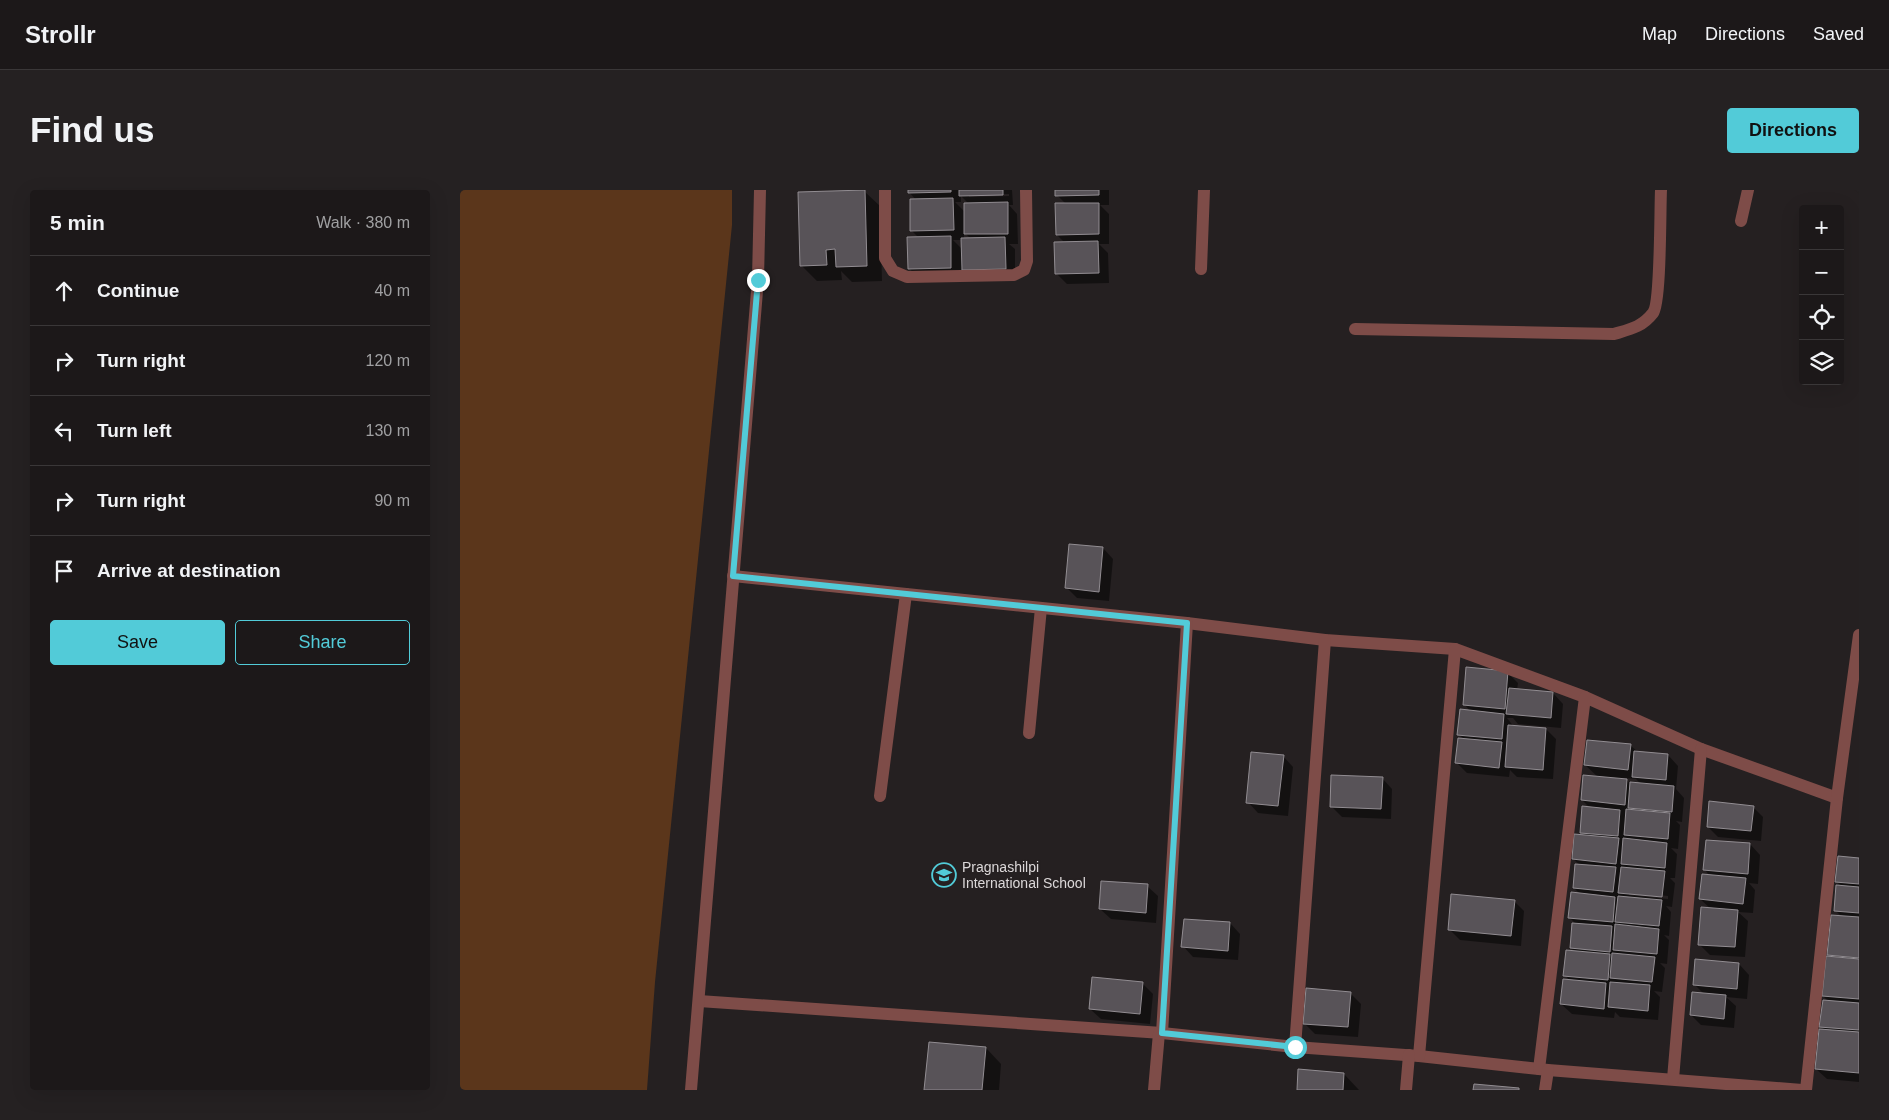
<!DOCTYPE html>
<html lang="en">
<head>
<meta charset="utf-8">
<style>
	:root { --surface:#1c1819; --page:#252122; --text:#f1f3f6; --muted:#a0a0a2; --line:#3a3738; --accent:#52cbd8 }
	body { margin:0; font-family:Arial,sans-serif; background:var(--page); color:var(--text) }
	.controls { position:absolute; right:15px; top:15px; display:grid; overflow:hidden; border-radius:5px; box-shadow:0 5px 20px #0002 }
	.controls button { width:45px; height:45px; display:grid; place-items:center; padding:0; border:0; border-bottom:1px solid var(--line); background:var(--surface); color:var(--text); font:25px sans-serif }
	.stop { position:absolute; width:15px; height:15px; margin:-11px; border:4px solid #52cbd8; border-radius:50%; background:#fff }
	.stop.end { background:#52cbd8; border-color:#fff; box-shadow:0 1px 5px #0008 }
	.list { margin:0; padding:0; list-style:none }
	h2 { display:flex; justify-content:space-between; align-items:center; height:65px; margin:0; padding:0 20px; font-size:21px }
	h2 small { font-size:16px; font-weight:400; color:var(--muted) }
	.list li { display:grid; grid-template-columns:32px 1fr auto; gap:15px; align-items:center; box-sizing:border-box; height:70px; padding:0 20px; border-top:1px solid var(--line) }
	.list b { display:block; font-size:19px; white-space:nowrap }
	.list em { font-size:16px; font-style:normal; color:var(--muted) }
	.actions { display:flex; gap:10px; padding:15px 20px }
	.actions a { flex:1; padding:11px 0; border:1px solid var(--accent); border-radius:5px; text-align:center; font-size:18px; color:var(--accent) }
	.actions .main { background:var(--accent); color:#111 }
	.icon { flex:none; width:28px; height:28px; fill:none; stroke:currentColor; stroke-width:2; stroke-linecap:round; stroke-linejoin:round }
	.map { position:relative; flex:none; width:1399px; height:900px; overflow:hidden; border-radius:5px }
	header { display:flex; align-items:center; gap:30px; box-sizing:border-box; height:70px; padding:0 25px; background:var(--surface); border-bottom:1px solid var(--line) }
	header strong { font-size:24px }
	nav { display:flex; gap:28px; margin-inline-start:auto; font-size:18px }
	.intro { display:flex; align-items:center; justify-content:space-between; box-sizing:border-box; height:120px; padding:0 30px }
	h1 { margin:0; font-size:35px }
	.button { padding:12px 22px; border-radius:5px; background:var(--accent); color:#111; font-size:18px; font-weight:700 }
	main { display:flex; gap:30px; padding:0 30px }
	aside { flex:1; background:var(--surface); border-radius:5px; box-shadow:0 5px 20px #0002 }
	.map>svg:first-child { display:block }
</style>
</head>
<body>
<header>
<strong>Strollr</strong>
<nav><a>Map</a><a>Directions</a><a>Saved</a></nav>
</header>
<div class="intro"><h1>Find us</h1><a class="button">Directions</a></div>
<main>
<aside>
<h2>5 min<small>Walk · 380 m</small></h2>
<ul class="list">
<li><svg class="icon" aria-label="ahead" viewBox="0 0 24 24"><path d="M12 20V5M6 11l6-6 6 6"/></svg><div><b>Continue</b></div><em>40 m</em></li>
<li><svg class="icon" aria-label="right" viewBox="0 0 24 24"><path d="M7 20v-9h11M14 6l5 5-5 5"/></svg><div><b>Turn right</b></div><em>120 m</em></li>
<li><svg class="icon" aria-label="left" viewBox="0 0 24 24"><path d="M17 20v-9H6M10 6l-5 5 5 5"/></svg><div><b>Turn left</b></div><em>130 m</em></li>
<li><svg class="icon" aria-label="right" viewBox="0 0 24 24"><path d="M7 20v-9h11M14 6l5 5-5 5"/></svg><div><b>Turn right</b></div><em>90 m</em></li>
<li><svg class="icon" aria-label="arrive" viewBox="0 0 24 24"><path d="M6 21V4h12l-3 4 3 4H6"/></svg><div><b>Arrive at destination</b></div></li>
</ul>
<div class="actions"><a class="main">Save</a><a>Share</a></div>
</aside>
<div class="map">
<svg width="1399" height="900" viewBox="0 0 1399 900">
	<rect width="100%" height="100%" fill="#252021"/>
	<polygon fill="#5b361b" points="0,0 272,0 272,35 195,792 187,900 0,900"/>
	<g fill="#0007" fill-rule="evenodd">
		<path d="M449,0h103l1,15h-4l8,9 1,30h-9l6,5v30l-42,1 -12,-12v10l-42,1 -10,-11 10,-30 -8,-8 5,-30 -7,-8zM549,4v2l-40,1v-2zM501,6l8,8 -4,8 -10,-10h6zM504,42l7,7h-7zM493,50h10v10z"/>
		<polygon points="597,0 649,0 649,15 640,15 649,24 649,54 639,54 648,63 649,93 607,94 596,83 605,53 597,45 606,14 597,5"/>
		<polygon points="404,1 420,16 422,91 392,92 381,81 382,90 357,91 342,76"/>
		<polygon points="610,355 643,358 653,369 649,411 617,408 607,398"/>
		<polygon points="1048,483 1058,493 1057,500 1093,503 1103,514 1101,538 1058,534 1053,528 1047,528 1054,537 1086,539 1096,549 1093,589 1057,587 1050,580 1049,587 1007,583 997,573 1004,549 999,545 1011,522 1004,514"/>
		<path d="M1170,555l8,7 30,3 10,11 -2,23 8,9 -2,24 -6,-1 4,4 -2,24 -7,-1 6,6 -2,24h-5l5,5 -3,24 -6,-1 5,6 -2,24 -5,-1 5,5 -2,24 -7,-1 5,5 -3,24 -8,-1 6,6 -2,23 -38,-3 -5,-5 -1,6 -42,-4 -11,-10 9,-23 -5,-6 10,-23 -4,-4 5,-24 -6,-6 11,-23 -7,-7 6,-23 -7,-6 12,-23 -4,-4 9,-24 -8,-8 16,-23 -13,-12zM1165,588l11,1 5,5 -10,1zM1169,702l39,4v3l-39,-4z"/>
		<polygon points="823,566 833,577 828,626 798,623 788,612"/>
		<polygon points="922,588 932,599 931,629 882,627 871,616"/>
		<polygon points="1293,617 1303,627 1301,651 1258,647 1248,637"/>
		<polygon points="1290,654 1300,665 1298,694 1289,693 1295,700 1293,723 1278,722 1288,731 1285,767 1250,765 1239,754 1251,719 1240,709 1250,686 1245,680"/>
		<polygon points="1399,669 1399,892 1367,889 1356,879 1365,840 1361,836 1369,812 1363,806 1372,726 1382,727 1375,720 1382,697 1376,691"/>
		<polygon points="687,696 698,706 696,733 651,729 640,719"/>
		<polygon points="1054,711 1064,721 1061,756 1000,750 989,739"/>
		<polygon points="770,733 780,744 778,770 733,767 723,756"/>
		<polygon points="1279,774 1289,785 1287,809 1266,807 1276,816 1274,838 1241,835 1231,825 1244,804 1234,794"/>
		<polygon points="683,794 693,804 690,834 641,829 630,819"/>
		<polygon points="890,803 901,814 898,847 855,844 844,833"/>
		<polygon points="526,858 541,874 539,900 465,900"/>
		<polygon points="884,884 899,900 838,900"/>
	</g>
	<g fill="#585358" stroke="#928d92">
		<polygon points="405,0 407,76 376,77 375,59 366,60 367,75 340,76 338,2"/>
		<polygon points="448,0 491,0 491,2 448,3"/>
		<polygon points="499,0 543,0 543,5 499,6"/>
		<polygon points="595,0 639,0 639,5 595,6"/>
		<polygon points="493,8 494,40 450,41 450,9"/>
		<polygon points="548,12 548,44 504,44 504,13"/>
		<polygon points="595,13 639,13 639,44 596,45"/>
		<polygon points="491,46 491,78 448,79 447,47"/>
		<polygon points="545,47 546,79 502,80 501,48"/>
		<polygon points="638,51 639,83 595,84 594,52"/>
		<polygon points="609,354 643,357 639,402 605,398"/>
		<polygon points="1006,477 1048,481 1045,519 1003,515"/>
		<polygon points="1049,498 1093,502 1091,528 1046,524"/>
		<polygon points="1000,519 1044,524 1042,549 997,545"/>
		<polygon points="1048,535 1086,538 1083,580 1045,577"/>
		<polygon points="998,548 1042,552 1039,578 995,573"/>
		<polygon points="1127,550 1171,554 1168,580 1124,575"/>
		<polygon points="1174,561 1208,564 1206,590 1172,587"/>
		<polygon points="791,562 824,565 818,616 786,613"/>
		<polygon points="871,585 923,587 921,619 870,617"/>
		<polygon points="1123,585 1167,589 1165,615 1121,610"/>
		<polygon points="1170,592 1214,596 1212,622 1168,618"/>
		<polygon points="1249,611 1294,616 1291,641 1247,637"/>
		<polygon points="1122,616 1160,620 1158,646 1120,643"/>
		<polygon points="1166,619 1210,623 1208,649 1164,645"/>
		<polygon points="1114,644 1159,648 1156,674 1112,669"/>
		<polygon points="1163,648 1207,653 1205,678 1161,674"/>
		<polygon points="1246,650 1290,653 1288,684 1243,680"/>
		<polygon points="1378,666 1399,668 1399,694 1375,692"/>
		<polygon points="1115,674 1156,677 1153,702 1113,698"/>
		<polygon points="1161,677 1205,681 1202,707 1158,703"/>
		<polygon points="1242,684 1286,688 1283,714 1239,709"/>
		<polygon points="641,691 688,694 686,723 639,719"/>
		<polygon points="1376,695 1399,697 1399,723 1374,721"/>
		<polygon points="1111,702 1155,707 1153,732 1108,728"/>
		<polygon points="991,704 1055,710 1051,746 988,740"/>
		<polygon points="1158,706 1202,710 1199,736 1155,732"/>
		<polygon points="1241,717 1278,720 1275,757 1238,755"/>
		<polygon points="1371,725 1399,727 1399,768 1367,765"/>
		<polygon points="724,729 770,732 768,761 721,757"/>
		<polygon points="1112,733 1152,736 1150,762 1110,758"/>
		<polygon points="1155,734 1199,739 1197,764 1153,760"/>
		<polygon points="1106,760 1150,764 1148,790 1103,786"/>
		<polygon points="1152,763 1195,767 1192,792 1150,788"/>
		<polygon points="1366,766 1399,769 1399,809 1362,806"/>
		<polygon points="1235,769 1279,773 1277,799 1233,795"/>
		<polygon points="632,787 683,792 680,824 629,819"/>
		<polygon points="1103,789 1146,793 1144,819 1100,814"/>
		<polygon points="1150,792 1190,795 1188,821 1148,817"/>
		<polygon points="846,798 891,802 888,837 843,834"/>
		<polygon points="1232,802 1266,805 1264,829 1230,825"/>
		<polygon points="1363,810 1399,813 1399,840 1359,837"/>
		<polygon points="1359,839 1399,842 1399,883 1355,879"/>
		<polygon points="469,852 526,857 522,900 464,900"/>
		<polygon points="838,879 884,883 883,900 837,900"/>
		<polygon points="1014,894 1059,898 1059,900 1013,900"/>
	</g>
	<g fill="none" stroke-linecap="round" stroke-linejoin="round">
		<g stroke="#7e4c48" stroke-width="12">
			<polyline points="425,0 425,68 433,81 447,87 554,85 564,80 567,71 566,0"/>
			<polyline points="1281,31 1288,0"/>
			<polyline points="741,79 744,0"/>
			<path d="M895,139l259,5c17,-5 28,-7 39,-21 8,-10 7,-105 8,-123"/>
			<polyline points="273,386 727,433 865,450 995,459 1125,507 1241,559 1377,608"/>
			<polyline points="569,543 581,418"/>
			<polyline points="420,606 446,404"/>
			<polyline points="239,811 702,843 835,857 959,866 1088,880 1342,900"/>
			<polyline points="702,843 727,433"/>
			<polyline points="835,857 865,450"/>
			<polyline points="959,866 995,459"/>
			<polyline points="1079,879 1125,507"/>
			<polyline points="1213,889 1241,559"/>
			<polyline points="231,900 298,89 300,0"/>
			<polyline points="694,900 699,843"/>
			<polyline points="946,900 949,865"/>
			<polyline points="1085,900 1088,880"/>
			<polyline points="1346,900 1377,608 1399,445"/>
		</g>
	</g>
	<g fill="none" stroke-linecap="round" stroke-linejoin="round">
		<polyline stroke="#52cbd8" stroke-width="6" points="298,90 273,386 727,433 702,843 835,857"/>
	</g>
	<defs>
		<g id="school-ring" transform="scale(1.25)"><circle r="9.5" fill="#252021" stroke="#52cbd8" stroke-width="1.5"/><path d="M0-5L7-2L0 1L-7-2ZM-4 1L0 2.5L4 1V4Q0 6-4 4Z" fill="#52cbd8"/></g>
	</defs>
	<g fill-rule="evenodd">
		<use href="#school-ring" x="484" y="685"/>
	</g>
	<g text-anchor="middle" dominant-baseline="central" stroke-width="4" stroke-linejoin="round" paint-order="stroke">
		<g font-size="14" fill="#dcd8d9" stroke="#252021" text-anchor="start">
			<text x="502" y="677">Pragnashilpi<tspan x="502" dy="16">International School</tspan></text>
		</g>
	</g>
</svg>
<div class="controls">
<button>+</button>
<button>−</button>
<button><svg class="icon" aria-label="locate" viewBox="0 0 24 24"><circle cx="12" cy="12" r="6"/><path d="M12 2v4M12 18v4M2 12h4M18 12h4"/></svg></button>
<button><svg class="icon" aria-label="layers" viewBox="0 0 24 24"><path d="M12 4l9 5-9 5-9-5zM3 14l9 5 9-5"/></svg></button>
</div>
<div class="stop" style="left:835px;top:857px"></div>
<div class="stop end" style="left:298px;top:90px"></div>
</div>
</main>
</body>
</html>
